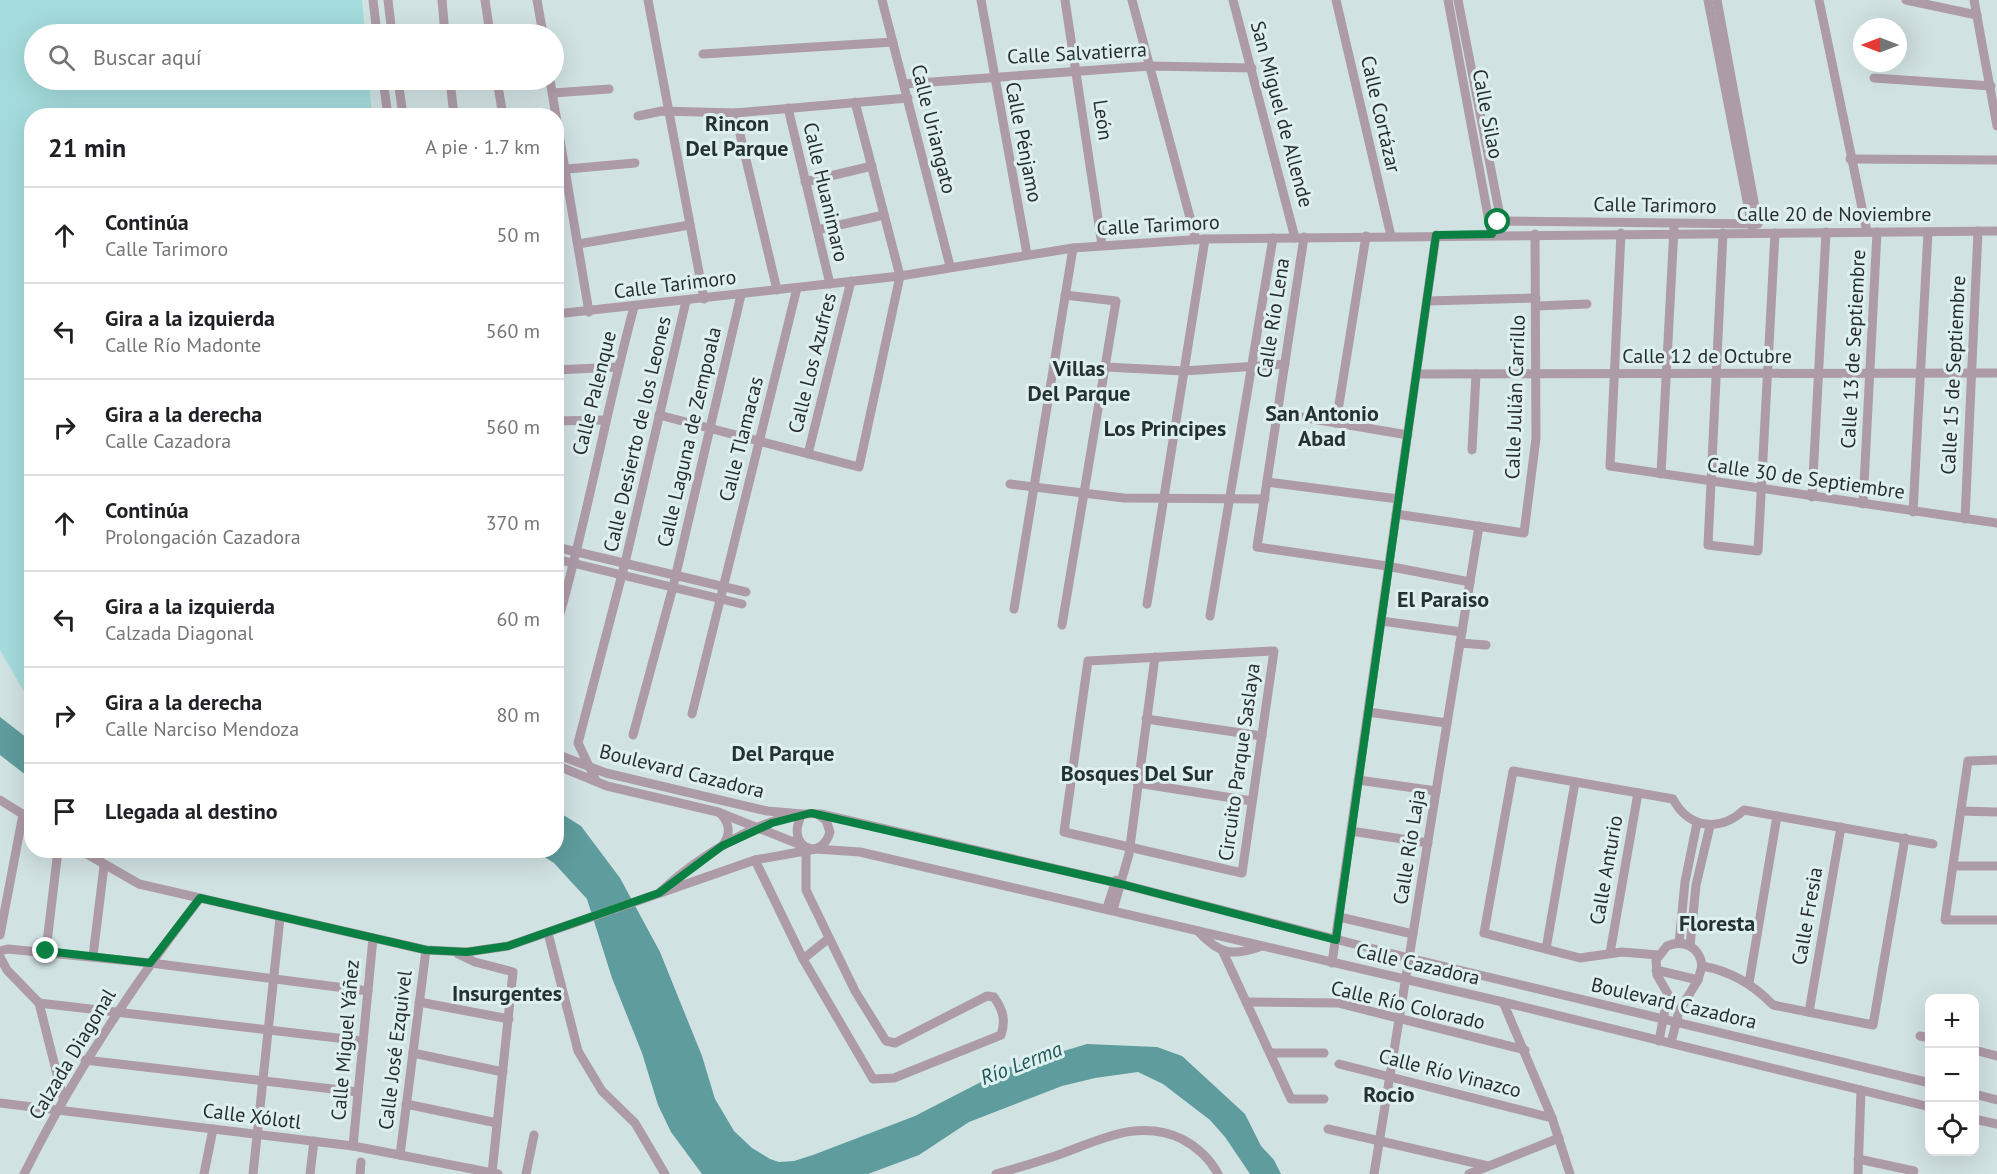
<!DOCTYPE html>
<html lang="es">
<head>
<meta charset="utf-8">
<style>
	:root { --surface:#fff; --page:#f6f6f6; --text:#202124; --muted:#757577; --line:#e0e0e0 }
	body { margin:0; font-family:"PT Sans",sans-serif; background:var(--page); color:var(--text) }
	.controls { position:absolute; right:18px; bottom:18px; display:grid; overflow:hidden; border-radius:12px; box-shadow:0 6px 24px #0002 }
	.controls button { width:54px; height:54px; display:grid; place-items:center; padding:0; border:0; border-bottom:2px solid var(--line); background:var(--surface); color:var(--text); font:30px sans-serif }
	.compass { position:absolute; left:1853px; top:18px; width:54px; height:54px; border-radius:50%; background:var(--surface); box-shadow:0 6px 24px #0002; rotate:270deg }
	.stop { position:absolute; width:18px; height:18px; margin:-14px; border:4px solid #0b8043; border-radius:50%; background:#fff }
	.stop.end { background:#0b8043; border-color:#fff; box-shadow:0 2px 6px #0008 }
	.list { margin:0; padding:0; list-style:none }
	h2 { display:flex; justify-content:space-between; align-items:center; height:78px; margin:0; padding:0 24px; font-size:26px }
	h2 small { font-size:20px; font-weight:400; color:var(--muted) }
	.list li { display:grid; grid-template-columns:39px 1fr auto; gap:18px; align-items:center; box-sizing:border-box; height:96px; padding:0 24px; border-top:2px solid var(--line) }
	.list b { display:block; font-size:22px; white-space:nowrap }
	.list p { margin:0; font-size:20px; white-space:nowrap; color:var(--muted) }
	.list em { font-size:20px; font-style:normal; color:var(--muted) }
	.icon { flex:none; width:33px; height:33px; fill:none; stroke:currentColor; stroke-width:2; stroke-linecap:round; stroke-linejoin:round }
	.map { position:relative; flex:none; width:1997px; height:1174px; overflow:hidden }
	.search { position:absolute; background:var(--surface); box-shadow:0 6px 24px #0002; left:24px; top:24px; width:540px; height:66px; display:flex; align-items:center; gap:15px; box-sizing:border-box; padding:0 21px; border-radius:33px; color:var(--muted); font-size:22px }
	.panel { position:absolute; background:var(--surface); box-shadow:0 6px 24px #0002; left:24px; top:108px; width:540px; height:750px; border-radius:24px }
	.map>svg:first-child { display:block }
</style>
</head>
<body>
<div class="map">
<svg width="1997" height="1174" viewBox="0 0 1997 1174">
	<rect width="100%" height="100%" fill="#d1e2e2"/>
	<polygon fill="#a4dbdc" points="0,0 362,0 365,34 34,34 34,80 369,80 372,115 32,116 31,704 0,650"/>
	<g fill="#5f9c9d">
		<polygon points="0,717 31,741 31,779 0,755"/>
		<polygon points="557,811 581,826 620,878 660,952 702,1056 715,1099 734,1131 752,1148 770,1159 779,1162 794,1161 813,1155 915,1116 1010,1067 1087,1044 1157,1047 1182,1056 1245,1114 1261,1146 1274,1160 1281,1174 1250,1174 1225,1137 1210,1120 1163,1084 1138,1072 1095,1078 1062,1086 969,1122 919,1155 868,1174 702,1174 671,1132 658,1105 642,1053 612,978 587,899 554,863 535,851 556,850"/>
	</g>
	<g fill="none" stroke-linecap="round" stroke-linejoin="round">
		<g stroke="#ad9ba8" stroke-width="9">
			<polyline points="373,0 377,34"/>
			<polyline points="388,0 392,34"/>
			<polyline points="442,0 445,34"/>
			<polyline points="485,0 490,34"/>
			<polyline points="537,0 543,34"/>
			<polyline points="648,0 704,299"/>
			<polyline points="882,0 950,266"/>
			<polyline points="981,0 1027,254"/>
			<polyline points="1065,0 1102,245"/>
			<polyline points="1132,0 1196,240"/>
			<polyline points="1233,0 1295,238"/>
			<polyline points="1336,0 1391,236"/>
			<polyline points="1448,0 1491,232"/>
			<polyline points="1458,0 1501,221"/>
			<polyline points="1708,0 1752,227"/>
			<polyline points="1717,0 1755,207"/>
			<polyline points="1819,0 1867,232"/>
			<polyline points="1906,0 1977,15"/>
			<polyline points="1974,0 1997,126"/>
			<polyline points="703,54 893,42"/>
			<polyline points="1874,78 1991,86"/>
			<polyline points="383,80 388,116"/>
			<polyline points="398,80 403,116"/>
			<polyline points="450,80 454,116"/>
			<polyline points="497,80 503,116"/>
			<polyline points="550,80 556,116"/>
			<polyline points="904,84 1150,66 1252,68"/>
			<polyline points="553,93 609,89"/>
			<polyline points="788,108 830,284"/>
			<polyline points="735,113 777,290"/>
			<polyline points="556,116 589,312"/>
			<polyline points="638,116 662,111 735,113 908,98"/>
			<polyline points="1850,159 1997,160"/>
			<polyline points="556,170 635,163"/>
			<polyline points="805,182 872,166"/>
			<polyline points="817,230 884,215"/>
			<polyline points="1621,233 1610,466 1997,523"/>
			<polyline points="1723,233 1708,545 1758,551 1775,233"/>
			<polyline points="1492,234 1493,227 1501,221 1758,224"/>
			<polyline points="1304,237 1257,547 1387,566 1470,582"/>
			<polyline points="578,244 690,225"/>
			<polyline points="1427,301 1536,298"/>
			<polyline points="1536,306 1587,304"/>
			<polyline points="556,314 900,276 1073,248 1205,239 1997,231"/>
			<polyline points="1106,367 1184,371 1285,364"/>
			<polyline points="556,370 618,367"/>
			<polyline points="1416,374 1997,373"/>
			<polyline points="1277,413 1408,435"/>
			<polyline points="659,415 859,467 900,276 855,102"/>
			<polyline points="556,421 605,420"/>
			<polyline points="1336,423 1366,236"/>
			<polyline points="1472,450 1476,374"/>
			<polyline points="808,454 851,281"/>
			<polyline points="1661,474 1674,228"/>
			<polyline points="1267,482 1398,499"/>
			<polyline points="1010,484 1124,498 1265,499"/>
			<polyline points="1812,497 1826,232"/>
			<polyline points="1863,504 1877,232"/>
			<polyline points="1913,512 1928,232"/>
			<polyline points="1396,514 1524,533 1536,438 1535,234"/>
			<polyline points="1965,519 1978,231"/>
			<polyline points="556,547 746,592"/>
			<polyline points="556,559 742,604"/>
			<polyline points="1147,604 1205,239"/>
			<polyline points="1014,609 1073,248"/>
			<polyline points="1210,616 1273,238"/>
			<polyline points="1381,621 1462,632"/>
			<polyline points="1062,625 1116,301 1065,295"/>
			<path d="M556,628c31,-106 49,-214 78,-321"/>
			<polyline points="1460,643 1486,645"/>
			<polygon points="1274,651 1242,873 1064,832 1088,661"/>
			<polyline points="1368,712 1447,723"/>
			<polyline points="692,714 797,288"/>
			<polyline points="1146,719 1262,736"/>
			<polyline points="633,735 673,587 741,295"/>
			<path d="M556,754l50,19 161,38 35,3c-6,12 -8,23 2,32"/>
			<polyline points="1997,760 1968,761 1945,920 1997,920"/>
			<path d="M556,765l51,21 111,26 93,37c10,0 16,-7 19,-17l-4,-12 -7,-5"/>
			<polyline points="1358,780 1436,791"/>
			<polyline points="596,781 578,743 625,563 686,301"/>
			<polyline points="1137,783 1252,801"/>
			<polyline points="0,800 32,820"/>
			<polyline points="1961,811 1997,812"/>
			<path d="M720,813c10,10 11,22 2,33"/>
			<polyline points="1351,831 1428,843"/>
			<polyline points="80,850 139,884 426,950 467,952 508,946 755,860 816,849 860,852 1503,1002 1930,1107"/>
			<path d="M755,860l48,99 70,120 21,-1 107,-43c5,-15 2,-25 -7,-38l-7,-1 -92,47 -9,-2 -31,-50 -49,-101v-38"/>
			<polyline points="1953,866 1997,866"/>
			<path d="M660,892c35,-33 111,-84 161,-78l300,70 288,74 521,125"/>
			<polyline points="1107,908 1116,880"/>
			<polyline points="1113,910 1129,854 1155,657"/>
			<polyline points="1339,917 1413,934"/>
			<path d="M1198,931c21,23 34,26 64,15"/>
			<polyline points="548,933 578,1051 602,1091 635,1123 665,1174"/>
			<polyline points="0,935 23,814"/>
			<polyline points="1679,943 1685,882 1697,823"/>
			<polyline points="1690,946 1696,885 1710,826"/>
			<polyline points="1546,949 1575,782"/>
			<polyline points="0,951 8,949 151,963 368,991"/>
			<polyline points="46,951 58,850"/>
			<polyline points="1223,952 1291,1099 1324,1099"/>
			<polyline points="1610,953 1638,793"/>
			<polyline points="458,954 475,962 513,972 492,1173"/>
			<path d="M1658,955l-36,-3 -42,6 -96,-25 29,-162 160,28c16,30 47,33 71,11l189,34"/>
			<polyline points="93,956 104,866"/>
			<polyline points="0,957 7,970 39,1003 63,1098"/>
			<polyline points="803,959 828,939"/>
			<polyline points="1332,963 1436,235"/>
			<path d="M1702,966c29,5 51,18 71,39l100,20 32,-187"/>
			<polyline points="1656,970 1698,980"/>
			<polyline points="1749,983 1777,816"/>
			<polyline points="419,1002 509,1019"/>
			<polyline points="1246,1002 1338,1003 1525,1050"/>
			<polyline points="1503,1002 1552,1118 1570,1174"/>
			<polyline points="39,1003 363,1041"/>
			<polyline points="1809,1012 1841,827"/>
			<polyline points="1920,1036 1930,1038"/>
			<path d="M1659,1041l9,-47 -11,-19 -1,-15 11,-14c17,-7 33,1 35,20l-4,14 -19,31 -8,32"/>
			<polyline points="1974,1050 1997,1056"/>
			<polyline points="413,1053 503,1072"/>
			<polyline points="1270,1053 1324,1053"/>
			<polyline points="85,1060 358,1092"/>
			<polyline points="1339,1064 1552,1118"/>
			<polyline points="1974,1094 1997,1100"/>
			<polyline points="0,1103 353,1146 498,1174"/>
			<polyline points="406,1104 497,1123"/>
			<polyline points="1974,1119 1997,1124"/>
			<polyline points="1328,1129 1488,1166"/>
			<polyline points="353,1146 373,938"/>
			<polyline points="400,1155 426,950"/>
			<polyline points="1858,1159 1914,1171"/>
			<path d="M24,1174c49,-99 108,-188 176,-276"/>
			<polyline points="204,1174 213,1129"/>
			<polyline points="253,1174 280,918"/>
			<polyline points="310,1174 314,1141"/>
			<polyline points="360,1174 361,1162"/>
			<polyline points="526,1174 534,1135"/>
			<path d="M996,1174c21,-6 42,-12 62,-19 42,-15 81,-37 124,-16 15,8 28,20 36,35"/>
			<polyline points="1374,1174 1479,526"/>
			<polyline points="1469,1174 1559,1138"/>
			<polyline points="1858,1174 1861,1090"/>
		</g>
	</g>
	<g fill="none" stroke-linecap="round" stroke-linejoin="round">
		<polyline stroke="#0b8043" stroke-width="8" points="46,951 150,963 200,898 426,950 467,952 508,946 659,893 722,846 772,823 811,813 1121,884 1336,940 1436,235 1492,234 1498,222"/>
	</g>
	<g text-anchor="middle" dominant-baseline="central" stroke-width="6" stroke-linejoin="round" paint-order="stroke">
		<g font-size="20" fill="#282e2e" stroke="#deefef">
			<text transform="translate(1077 53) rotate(-3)">Calle Salvatierra</text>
			<text transform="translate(1282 114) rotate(75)">San Miguel de Allende</text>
			<text transform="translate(1381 114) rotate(77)">Calle Cortázar</text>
			<text transform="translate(1488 114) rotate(79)">Calle Silao</text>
			<text transform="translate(1103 120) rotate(82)">León</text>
			<text transform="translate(934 129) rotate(76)">Calle Uriangato</text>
			<text transform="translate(1024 142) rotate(79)">Calle Pénjamo</text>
			<text transform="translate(826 192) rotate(77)">Calle Huanimaro</text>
			<text transform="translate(1655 205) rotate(1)">Calle Tarimoro</text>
			<text x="1834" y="214">Calle 20 de Noviembre</text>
			<text transform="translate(1158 225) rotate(-3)">Calle Tarimoro</text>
			<text transform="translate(675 284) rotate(-7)">Calle Tarimoro</text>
			<text transform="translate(1273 318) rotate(-81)">Calle Río Lena</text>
			<text transform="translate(1853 349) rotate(-87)">Calle 13 de Septiembre</text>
			<text x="1707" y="356">Calle 12 de Octubre</text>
			<text transform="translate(812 363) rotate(-76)">Calle Los Azufres</text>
			<text transform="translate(1953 375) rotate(-87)">Calle 15 de Septiembre</text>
			<text transform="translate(594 393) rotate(-76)">Calle Palenque</text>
			<text transform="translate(1515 397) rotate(-88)">Calle Julián Carrillo</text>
			<text transform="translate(637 434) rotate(-77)">Calle Desierto de los Leones</text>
			<text transform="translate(689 437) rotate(-77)">Calle Laguna de Zempoala</text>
			<text transform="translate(741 439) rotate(-76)">Calle Tlamacas</text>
			<text transform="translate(1806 478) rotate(8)">Calle 30 de Septiembre</text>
			<text transform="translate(1239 762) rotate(-82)">Circuito Parque Saslaya</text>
			<text transform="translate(682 771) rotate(14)">Boulevard Cazadora</text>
			<text transform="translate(1409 847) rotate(-81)">Calle Río Laja</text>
			<text transform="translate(1606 870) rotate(-80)">Calle Anturio</text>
			<text transform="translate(1807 916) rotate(-80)">Calle Fresia</text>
			<text transform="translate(1418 964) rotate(13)">Calle Cazadora</text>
			<text transform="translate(1674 1003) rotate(13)">Boulevard Cazadora</text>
			<text transform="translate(1408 1005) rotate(13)">Calle Río Colorado</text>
			<text transform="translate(345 1040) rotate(-85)">Calle Miguel Yáñez</text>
			<text transform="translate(395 1050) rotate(-83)">Calle José Ezquivel</text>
			<text transform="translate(72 1054) rotate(-59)">Calzada Diagonal</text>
			<text transform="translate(1450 1073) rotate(14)">Calle Río Vinazco</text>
			<text transform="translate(252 1116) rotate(7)">Calle Xólotl</text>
		</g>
		<g font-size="21" font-style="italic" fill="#215758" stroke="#deefef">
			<text transform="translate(1021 1063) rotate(-21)">Río Lerma</text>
		</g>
		<g font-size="22" font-weight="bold" fill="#253233" stroke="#deefef">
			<text x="737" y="123">Rincon<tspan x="737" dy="25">Del Parque</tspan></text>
			<text x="1079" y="368">Villas<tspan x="1079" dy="25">Del Parque</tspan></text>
			<text x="1322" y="413">San Antonio<tspan x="1322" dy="25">Abad</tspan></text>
			<text x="1165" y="428">Los Principes</text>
			<text x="1443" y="599">El Paraiso</text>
			<text x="783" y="753">Del Parque</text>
			<text x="1137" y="773">Bosques Del Sur</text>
			<text x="1717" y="923">Floresta</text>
			<text x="507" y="993">Insurgentes</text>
			<text x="1389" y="1094">Rocio</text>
		</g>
	</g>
</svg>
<div class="controls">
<button>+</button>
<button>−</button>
<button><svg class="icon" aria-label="locate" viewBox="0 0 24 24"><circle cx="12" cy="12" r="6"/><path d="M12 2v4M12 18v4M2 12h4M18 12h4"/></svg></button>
</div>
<svg class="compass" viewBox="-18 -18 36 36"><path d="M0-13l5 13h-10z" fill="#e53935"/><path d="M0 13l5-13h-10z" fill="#757577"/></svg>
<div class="stop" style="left:1498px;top:222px"></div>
<div class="stop end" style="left:46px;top:951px"></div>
<div class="search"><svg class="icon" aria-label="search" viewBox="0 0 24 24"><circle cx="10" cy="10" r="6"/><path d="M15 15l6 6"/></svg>Buscar aquí</div>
<section class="panel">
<h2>21 min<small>A pie · 1.7 km</small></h2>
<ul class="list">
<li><svg class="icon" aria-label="ahead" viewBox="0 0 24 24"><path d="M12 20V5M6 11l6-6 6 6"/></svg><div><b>Continúa</b><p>Calle Tarimoro</p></div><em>50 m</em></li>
<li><svg class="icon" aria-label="left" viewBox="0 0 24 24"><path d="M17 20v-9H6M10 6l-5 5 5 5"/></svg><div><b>Gira a la izquierda</b><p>Calle Río Madonte</p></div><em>560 m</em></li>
<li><svg class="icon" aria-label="right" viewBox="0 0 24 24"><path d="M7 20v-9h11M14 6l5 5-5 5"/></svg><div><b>Gira a la derecha</b><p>Calle Cazadora</p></div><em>560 m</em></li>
<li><svg class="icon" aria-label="ahead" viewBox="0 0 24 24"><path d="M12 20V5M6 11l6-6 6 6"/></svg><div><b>Continúa</b><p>Prolongación Cazadora</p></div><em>370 m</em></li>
<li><svg class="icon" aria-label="left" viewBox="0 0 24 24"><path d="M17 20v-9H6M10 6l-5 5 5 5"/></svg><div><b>Gira a la izquierda</b><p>Calzada Diagonal</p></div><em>60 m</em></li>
<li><svg class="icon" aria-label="right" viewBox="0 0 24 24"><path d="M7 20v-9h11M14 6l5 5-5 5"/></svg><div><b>Gira a la derecha</b><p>Calle Narciso Mendoza</p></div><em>80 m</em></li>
<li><svg class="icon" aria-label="arrive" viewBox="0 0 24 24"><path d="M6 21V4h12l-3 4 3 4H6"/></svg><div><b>Llegada al destino</b></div></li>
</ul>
</section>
</div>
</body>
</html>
